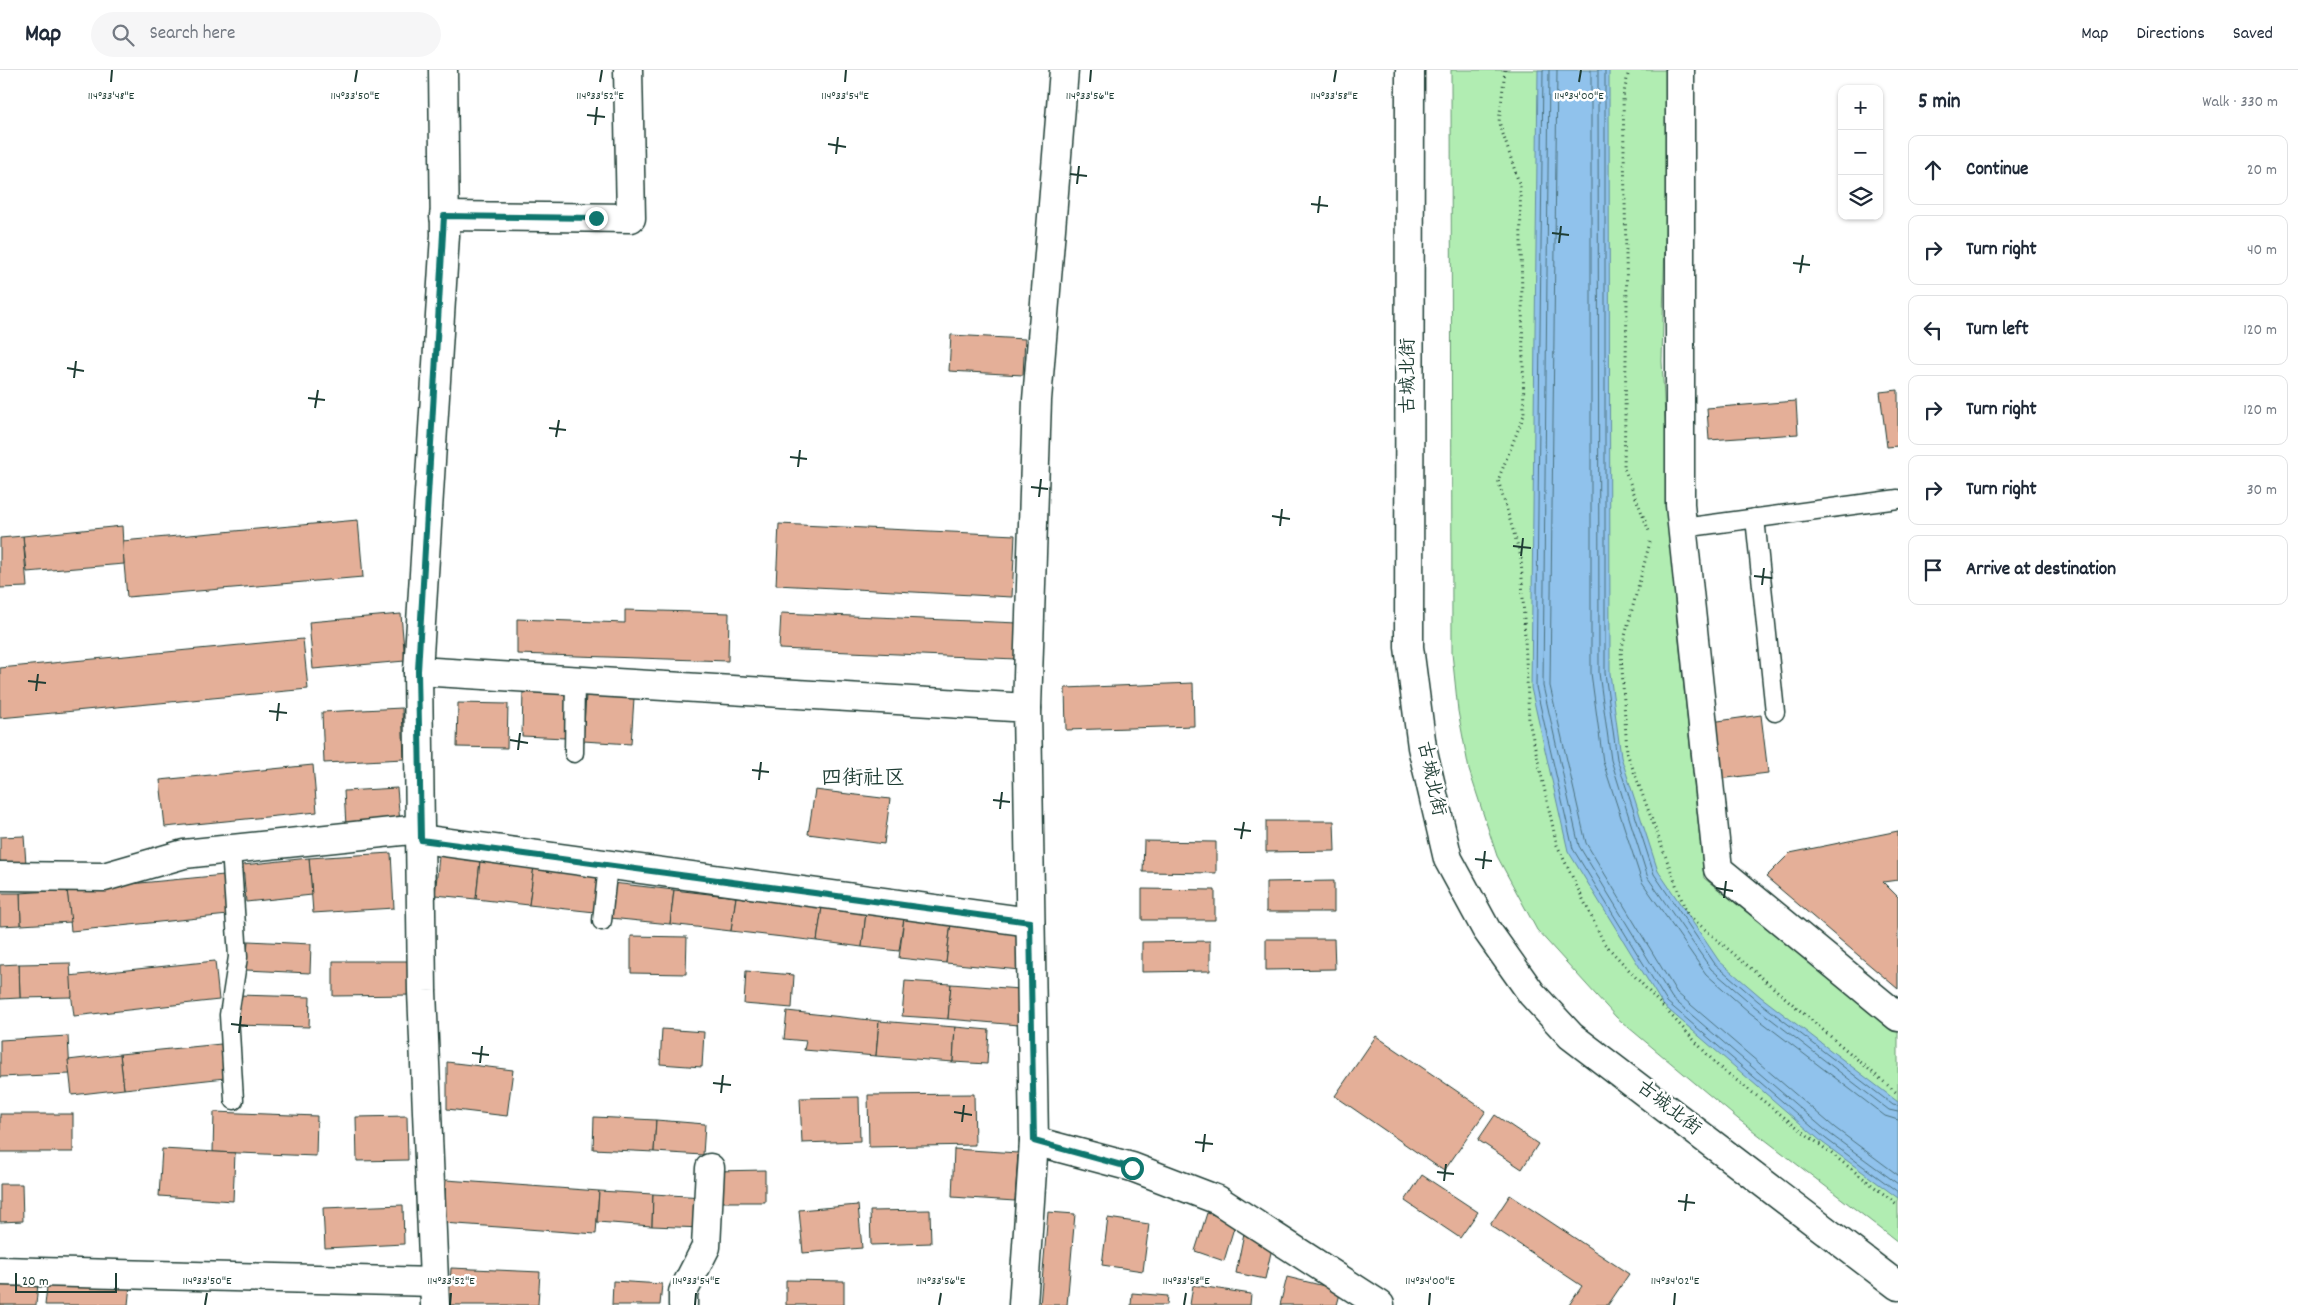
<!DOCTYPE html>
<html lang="en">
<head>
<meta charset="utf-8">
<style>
	:root { --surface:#fff; --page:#f6f6f7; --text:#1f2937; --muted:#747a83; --line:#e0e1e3 }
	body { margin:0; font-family:Dekko,"LXGW WenKai TC",sans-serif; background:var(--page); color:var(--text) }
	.controls { position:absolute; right:15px; top:15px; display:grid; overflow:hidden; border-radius:10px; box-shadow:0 1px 4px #0004 }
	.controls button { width:45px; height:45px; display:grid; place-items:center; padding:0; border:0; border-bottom:1px solid var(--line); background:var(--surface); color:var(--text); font:25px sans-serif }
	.scale { position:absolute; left:15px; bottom:12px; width:102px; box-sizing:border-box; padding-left:5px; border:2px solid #1f3d34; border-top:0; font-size:14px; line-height:18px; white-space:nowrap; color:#1f3d34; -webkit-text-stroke:4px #fff; paint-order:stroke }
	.stop { position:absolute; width:15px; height:15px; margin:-11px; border:4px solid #0f766e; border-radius:50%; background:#fff }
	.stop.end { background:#0f766e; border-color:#fff; box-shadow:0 1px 5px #0008 }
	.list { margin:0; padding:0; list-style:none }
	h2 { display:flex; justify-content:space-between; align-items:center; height:65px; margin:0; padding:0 20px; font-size:21px }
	h2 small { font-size:16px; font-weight:400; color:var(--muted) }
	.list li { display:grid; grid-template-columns:32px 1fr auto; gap:15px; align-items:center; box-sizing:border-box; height:70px; margin:0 10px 10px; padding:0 10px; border:1px solid var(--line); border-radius:10px }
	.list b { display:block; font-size:19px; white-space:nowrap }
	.list em { font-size:16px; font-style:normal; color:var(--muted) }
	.icon { flex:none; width:28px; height:28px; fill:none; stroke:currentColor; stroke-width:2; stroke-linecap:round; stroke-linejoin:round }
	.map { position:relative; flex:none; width:1898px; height:1235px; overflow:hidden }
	header { display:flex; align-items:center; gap:30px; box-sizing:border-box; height:70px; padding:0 25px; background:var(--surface); border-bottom:1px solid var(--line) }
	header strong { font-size:24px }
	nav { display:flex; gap:28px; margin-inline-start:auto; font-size:18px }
	.search { width:350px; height:45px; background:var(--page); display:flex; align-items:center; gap:12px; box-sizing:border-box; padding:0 18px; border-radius:28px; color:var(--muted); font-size:19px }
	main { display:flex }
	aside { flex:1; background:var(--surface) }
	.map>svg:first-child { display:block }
</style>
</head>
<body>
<header>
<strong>Map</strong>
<div class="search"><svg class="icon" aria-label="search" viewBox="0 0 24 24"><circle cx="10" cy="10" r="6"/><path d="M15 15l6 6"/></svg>Search here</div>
<nav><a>Map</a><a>Directions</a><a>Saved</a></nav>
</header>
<main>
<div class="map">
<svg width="1898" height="1235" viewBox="0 0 1898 1235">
	<rect width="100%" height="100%" fill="#fff"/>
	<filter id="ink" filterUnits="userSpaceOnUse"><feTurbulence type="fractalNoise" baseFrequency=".02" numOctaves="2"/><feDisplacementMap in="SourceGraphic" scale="10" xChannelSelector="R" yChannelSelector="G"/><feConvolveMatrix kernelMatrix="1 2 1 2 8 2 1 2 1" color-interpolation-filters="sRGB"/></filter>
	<g filter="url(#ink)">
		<polygon fill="#b1edb2" stroke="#689573" points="1451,0 1669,0 1662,291 1675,533 1704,808 1898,962 1898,1172 1738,1049 1616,947 1537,860 1497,786 1469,700 1458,641 1452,583"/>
		<polygon fill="#90c2ec" stroke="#638da2" points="1538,0 1609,0 1610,603 1621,687 1658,801 1719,891 1761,927 1898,1032 1898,1128 1823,1073 1663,935 1568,781 1531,618"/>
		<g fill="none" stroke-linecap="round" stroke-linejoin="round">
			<g stroke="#4c727e" stroke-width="1">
				<polyline points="1543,0 1536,617 1573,779 1667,932 1826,1069 1898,1122"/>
				<polyline points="1549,0 1543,616 1579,776 1672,928 1830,1064 1898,1114"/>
				<polyline points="1557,0 1550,616 1586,773 1677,923 1835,1058 1898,1105"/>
				<polyline points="1591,0 1591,603 1603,692 1642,812 1706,904 1749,942 1885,1046 1898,1050"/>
				<polyline points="1598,0 1599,603 1611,690 1648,808 1711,899 1754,936 1889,1040 1898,1042"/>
				<polyline points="1605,0 1605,603 1617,689 1654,804 1715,894 1758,931 1893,1035 1898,1036"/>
			</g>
		</g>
		<g fill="#e4af98" stroke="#1f3d34">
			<polygon points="951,265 1025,269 1023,305 949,301"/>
			<polygon points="1898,320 1898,376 1887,377 1880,322"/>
			<polygon points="1796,331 1798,364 1709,370 1707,338"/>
			<polygon points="358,450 363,507 127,527 122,471"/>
			<polygon points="779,454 1015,465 1012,527 776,515"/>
			<polygon points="122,456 124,494 27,502 23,466"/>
			<polygon points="23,466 27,517 0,518 0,468"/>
			<polygon points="625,540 729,543 728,591 517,584 517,549 625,553"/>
			<polygon points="781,543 1018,553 1016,589 779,579"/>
			<polygon points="401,544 405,591 313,599 309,552"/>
			<polygon points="303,569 308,619 0,648 0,598"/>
			<polygon points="1193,613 1194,656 1066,660 1065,618"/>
			<polygon points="523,620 567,622 565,668 522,666"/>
			<polygon points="586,625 634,628 631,674 583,671"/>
			<polygon points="458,633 508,634 507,678 457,677"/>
			<polygon points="402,638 404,689 324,693 322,642"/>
			<polygon points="1761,645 1768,703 1719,709 1711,652"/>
			<polygon points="313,695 317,742 165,757 160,710"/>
			<polygon points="397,718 400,753 346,756 344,721"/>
			<polygon points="815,720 890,729 884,774 808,764"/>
			<polygon points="1266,751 1334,751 1335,781 1266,782"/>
			<polygon points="1898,761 1898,810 1883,812 1898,827 1898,919 1766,807 1790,783"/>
			<polygon points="24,766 26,794 0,795 0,767"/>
			<polygon points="1144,771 1216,772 1216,803 1143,802"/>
			<polygon points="391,783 394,838 313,843 309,788"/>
			<polygon points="439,786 480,791 476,829 435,825"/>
			<polygon points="309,788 312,825 246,832 243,795"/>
			<polygon points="480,791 534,796 529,835 476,829"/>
			<polygon points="534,796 599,802 595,842 529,835"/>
			<polygon points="224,805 228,845 71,861 67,820"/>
			<polygon points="1334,811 1334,842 1266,842 1266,812"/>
			<polygon points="613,813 674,820 670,854 610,848"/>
			<polygon points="1142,819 1215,820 1215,850 1142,850"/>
			<polygon points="67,820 71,852 21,855 20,823"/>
			<polygon points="674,820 736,827 731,861 670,854"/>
			<polygon points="0,823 20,823 21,855 0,856"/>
			<polygon points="736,827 822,837 817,871 731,861"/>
			<polygon points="822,837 866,843 862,877 817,871"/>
			<polygon points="866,843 904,848 899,881 862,877"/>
			<polygon points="904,848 951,853 946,893 899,888"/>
			<polygon points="951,853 1024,861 1020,900 946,893"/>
			<polygon points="631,866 687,867 686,904 631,903"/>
			<polygon points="1266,869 1334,869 1335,899 1266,900"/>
			<polygon points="248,871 311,874 310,903 246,900"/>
			<polygon points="1210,871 1210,901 1142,902 1142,872"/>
			<polygon points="215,891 219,930 74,946 69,906"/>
			<polygon points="333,891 413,891 413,925 333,926"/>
			<polygon points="70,893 72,927 20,928 19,894"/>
			<polygon points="19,894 20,928 0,929 0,895"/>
			<polygon points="746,901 794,905 792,938 744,934"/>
			<polygon points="905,911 951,914 948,949 902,946"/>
			<polygon points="951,914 1020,919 1018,955 948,949"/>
			<polygon points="237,925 310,927 309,957 237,955"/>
			<polygon points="787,941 879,951 876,986 804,980 806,971 784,969"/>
			<polygon points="879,951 955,957 953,992 876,986"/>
			<polygon points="955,957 989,960 987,994 953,992"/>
			<polygon points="662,959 704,962 702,997 660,994"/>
			<polygon points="68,966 70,1004 0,1007 0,970"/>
			<polygon points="1376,966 1486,1041 1444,1101 1335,1026"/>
			<polygon points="221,974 225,1008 124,1019 120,984"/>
			<polygon points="120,984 124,1019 72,1025 68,990"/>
			<polygon points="447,992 513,1000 507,1046 447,1039"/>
			<polygon points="974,1024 975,1075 869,1077 868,1025"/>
			<polygon points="859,1027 860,1071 802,1073 800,1028"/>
			<polygon points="214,1042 317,1046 316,1086 213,1082"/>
			<rect x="0" y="1044" width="73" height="38"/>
			<polygon points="1495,1045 1538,1074 1522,1099 1478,1070"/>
			<polygon points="407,1046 408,1090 357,1091 356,1047"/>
			<polygon points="594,1047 656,1050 654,1082 593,1079"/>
			<polygon points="656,1050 705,1054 703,1085 654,1082"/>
			<polygon points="162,1079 235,1083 233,1131 159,1126"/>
			<polygon points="954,1079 1018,1083 1015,1131 952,1127"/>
			<polygon points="765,1100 765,1132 714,1132 715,1101"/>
			<polygon points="1422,1105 1478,1142 1460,1168 1405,1131"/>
			<polygon points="446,1110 599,1121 596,1164 443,1153"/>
			<polygon points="0,1114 22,1114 23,1151 0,1152"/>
			<polygon points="599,1121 653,1124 652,1156 597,1152"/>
			<polygon points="653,1124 704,1127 702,1158 652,1156"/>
			<polygon points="1510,1125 1629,1204 1608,1235 1569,1235 1582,1216 1490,1155"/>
			<polygon points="403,1135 404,1174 325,1178 323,1138"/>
			<polygon points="858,1135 862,1178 803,1183 799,1140"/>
			<polygon points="930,1140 931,1173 871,1175 870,1141"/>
			<polygon points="1048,1142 1075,1144 1067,1235 1040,1235"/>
			<polygon points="1207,1143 1236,1151 1224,1191 1195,1181"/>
			<polygon points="1108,1148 1149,1154 1143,1201 1102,1195"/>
			<polygon points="1244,1163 1272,1178 1265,1209 1236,1203"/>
			<polygon points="451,1198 540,1202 538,1235 449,1235"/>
			<polygon points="1287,1207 1341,1220 1337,1235 1280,1235"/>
			<polygon points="48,1208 130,1215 128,1235 45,1235"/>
			<polygon points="0,1209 38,1213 36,1235 0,1235"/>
			<polygon points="786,1210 844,1211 844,1235 786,1235"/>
			<polygon points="613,1211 662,1214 660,1235 612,1235"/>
			<polygon points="1193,1215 1251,1224 1250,1235 1190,1235"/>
			<polygon points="1132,1223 1168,1226 1167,1235 1131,1235"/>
		</g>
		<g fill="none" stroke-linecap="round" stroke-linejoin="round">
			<g stroke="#1f3d34" stroke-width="21">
				<g id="lane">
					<polyline points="1755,448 1775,642"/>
					<polyline points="1683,458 1898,429"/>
					<polyline points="574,683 575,610"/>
					<polyline points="231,779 238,887 229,945 234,1030"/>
					<polyline points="602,851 608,795"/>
				</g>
			</g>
			<g stroke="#1f3d34" stroke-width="31">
				<g id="street">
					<polyline points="443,0 445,165 418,601 1027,638 1034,1071 1023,1235"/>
					<polyline points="1680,0 1680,435 1718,799 1898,947"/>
					<polyline points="444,146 631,148 628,0"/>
					<polyline points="418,601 422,921 435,1235"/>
					<polyline points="1027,638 1037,330 1064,0"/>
					<polyline points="421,769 1030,852"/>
					<polyline points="0,806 104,807 184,784 420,759"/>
					<polyline points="1034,1071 1132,1097 1218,1130 1380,1235"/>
					<polyline points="0,1201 434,1212"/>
					<polyline points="683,1235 683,1222 706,1177 710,1098"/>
				</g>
			</g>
			<g stroke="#1f3d34" stroke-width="31">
				<polyline id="secondary" points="1410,0 1409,577 1422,677 1448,789 1486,859 1532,924 1571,966 1898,1216"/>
			</g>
			<g stroke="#1f3d34" stroke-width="3" stroke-dasharray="1 4" stroke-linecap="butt">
				<polyline points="1505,0 1499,52 1520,116 1524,345 1498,410 1521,487 1529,651 1557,775 1604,873 1718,996 1898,1135"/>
				<polyline points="1629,0 1623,27 1627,236 1624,398 1649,461"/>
				<polyline points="1650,472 1621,581 1627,683 1687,844 1898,1024"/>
			</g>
			<use href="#lane" stroke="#fff" stroke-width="18"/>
			<use href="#street" stroke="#fff" stroke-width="28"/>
			<use href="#secondary" stroke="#fff" stroke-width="28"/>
		</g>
	</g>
	<g fill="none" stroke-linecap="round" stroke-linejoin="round" filter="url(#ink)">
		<polyline stroke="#0f766e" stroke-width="6" points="596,148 444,146 418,601 421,770 1030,852 1034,1071 1132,1098"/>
	</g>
	<path fill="none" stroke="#1f3d34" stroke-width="2" d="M111,12l1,-12M355,12l2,-12M600,12l2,-12M845,12l1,-12M1090,12l1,-12M1334,12l2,-12M1579,12l2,-12M587,45l18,2M595,55l2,-18M828,74l18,3M836,84l2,-17M1070,104l17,2M1077,114l2,-18M1311,134l17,2M1318,143l2,-17M1552,163l17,2M1559,173l2,-17M1793,193l17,2M1800,203l3,-18M67,298l17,3M74,308l2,-17M308,328l17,2M315,338l3,-18M549,358l17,2M556,367l3,-17M790,387l17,2M798,397l2,-17M1031,417l17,2M1039,427l2,-18M1272,446l18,3M1280,456l2,-17M1513,476l18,2M1521,486l2,-18M1754,506l18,2M1762,515l2,-17M28,611l18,2M36,621l2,-17M269,641l18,2M277,651l2,-18M510,670l18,3M518,680l2,-17M752,700l17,2M759,710l2,-18M993,730l17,2M1000,739l2,-17M1234,759l17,2M1241,769l3,-17M1475,789l17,2M1483,799l2,-18M1716,818l17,3M1724,828l2,-17M231,954l17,2M239,963l2,-17M472,983l17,2M480,993l2,-17M713,1013l18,2M721,1023l2,-18M954,1042l18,3M962,1052l2,-17M1195,1072l18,2M1203,1082l2,-18M1437,1102l17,2M1444,1111l2,-17M1678,1131l17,2M1685,1141l2,-17M205,1235l2,-12M450,1235l1,-12M695,1235l1,-12M939,1235l2,-12M1184,1235l2,-12M1429,1235l1,-12M1674,1235l1,-12"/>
	<g text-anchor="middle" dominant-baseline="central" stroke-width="5" stroke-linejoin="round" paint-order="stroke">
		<g font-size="19" fill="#1f3d34" stroke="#fff">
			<text transform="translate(1409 306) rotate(-90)">古城北街</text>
			<text transform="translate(1430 709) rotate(78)">古城北街</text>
			<text transform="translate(1668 1039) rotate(38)">古城北街</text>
		</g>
		<g font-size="21" fill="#1f3d34" stroke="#fff">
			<text x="863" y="710">四街社区</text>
		</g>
	</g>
	<g font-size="12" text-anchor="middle" fill="#1f3d34" stroke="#fff" stroke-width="5" stroke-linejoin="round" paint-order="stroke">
		<text x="111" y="29">114°33'48"E</text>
		<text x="355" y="29">114°33'50"E</text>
		<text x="600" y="29">114°33'52"E</text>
		<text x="845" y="29">114°33'54"E</text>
		<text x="1090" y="29">114°33'56"E</text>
		<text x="1334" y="29">114°33'58"E</text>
		<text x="1579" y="29">114°34'00"E</text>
		<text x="207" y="1214">114°33'50"E</text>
		<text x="451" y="1214">114°33'52"E</text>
		<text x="696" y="1214">114°33'54"E</text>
		<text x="941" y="1214">114°33'56"E</text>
		<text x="1186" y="1214">114°33'58"E</text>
		<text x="1430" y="1214">114°34'00"E</text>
		<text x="1675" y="1214">114°34'02"E</text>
	</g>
</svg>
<div class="controls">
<button>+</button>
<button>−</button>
<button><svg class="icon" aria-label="layers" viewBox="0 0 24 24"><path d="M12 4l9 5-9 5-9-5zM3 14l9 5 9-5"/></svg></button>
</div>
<div class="scale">20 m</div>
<div class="stop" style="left:1132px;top:1098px"></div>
<div class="stop end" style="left:596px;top:148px"></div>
</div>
<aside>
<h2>5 min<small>Walk · 330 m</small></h2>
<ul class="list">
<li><svg class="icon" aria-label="ahead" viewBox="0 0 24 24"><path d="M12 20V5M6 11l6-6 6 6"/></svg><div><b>Continue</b></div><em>20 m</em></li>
<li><svg class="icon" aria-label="right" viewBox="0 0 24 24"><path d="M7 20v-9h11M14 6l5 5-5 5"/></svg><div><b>Turn right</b></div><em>40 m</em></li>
<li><svg class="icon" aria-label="left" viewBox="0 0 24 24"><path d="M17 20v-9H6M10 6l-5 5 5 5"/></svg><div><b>Turn left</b></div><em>120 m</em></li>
<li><svg class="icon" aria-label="right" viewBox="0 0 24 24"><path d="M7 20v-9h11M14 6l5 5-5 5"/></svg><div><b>Turn right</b></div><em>120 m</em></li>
<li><svg class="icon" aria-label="right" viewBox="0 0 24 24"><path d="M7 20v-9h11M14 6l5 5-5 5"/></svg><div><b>Turn right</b></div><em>30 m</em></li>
<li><svg class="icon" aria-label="arrive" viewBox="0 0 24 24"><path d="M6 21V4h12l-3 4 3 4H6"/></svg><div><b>Arrive at destination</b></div></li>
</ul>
</aside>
</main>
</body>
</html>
